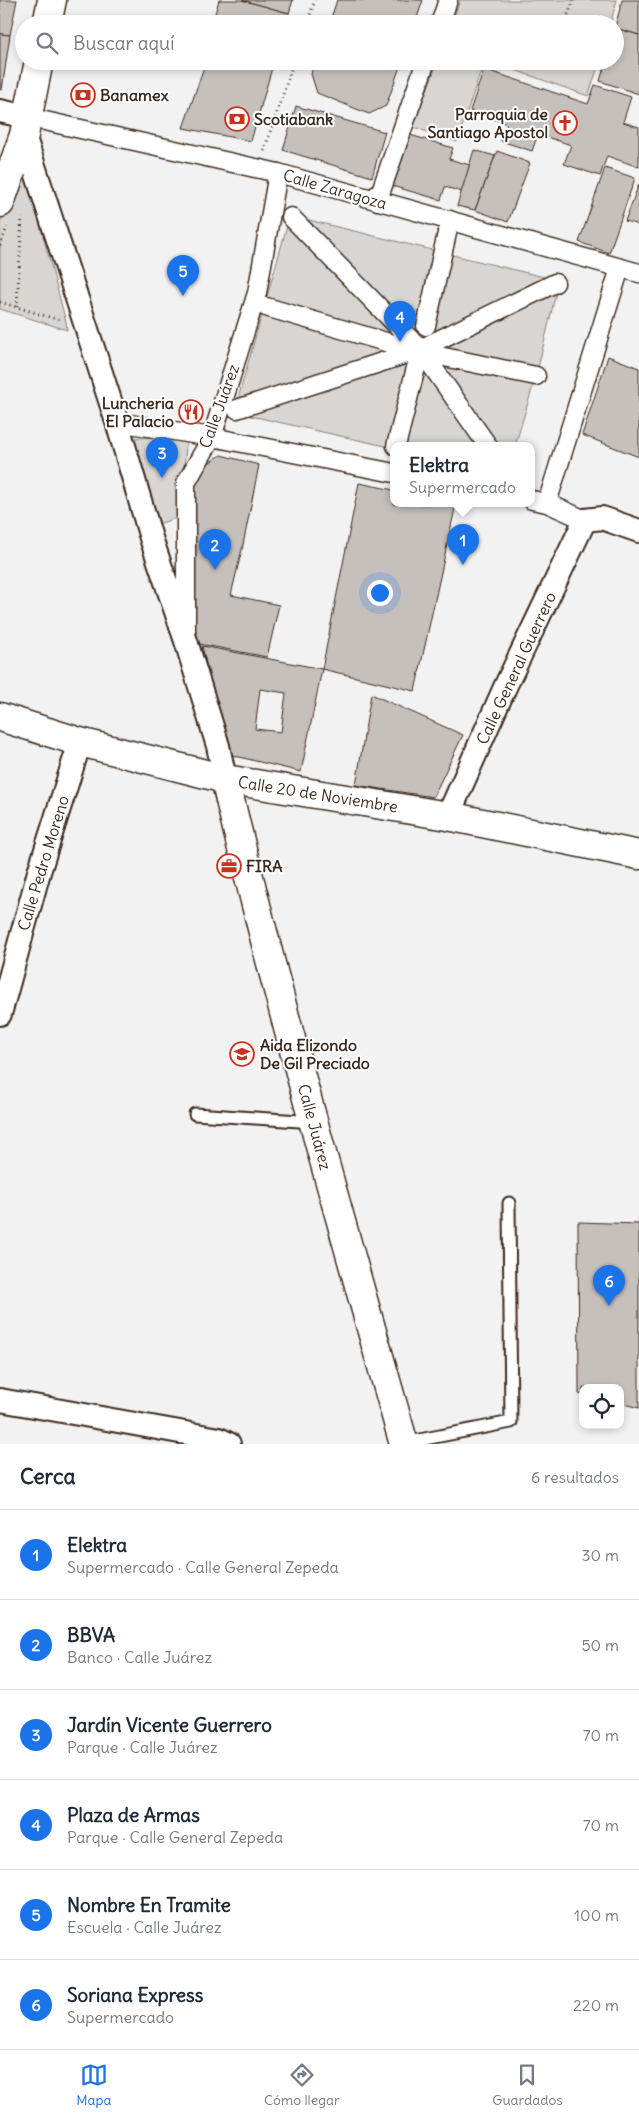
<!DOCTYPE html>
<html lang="es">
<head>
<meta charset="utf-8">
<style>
	:root { --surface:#fff; --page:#f6f6f7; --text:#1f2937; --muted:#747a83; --line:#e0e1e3; --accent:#1a73e8 }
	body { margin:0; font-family:Delius,sans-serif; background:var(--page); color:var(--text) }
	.controls { position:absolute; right:15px; bottom:15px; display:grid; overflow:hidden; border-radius:10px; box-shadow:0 2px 8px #0003 }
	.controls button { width:45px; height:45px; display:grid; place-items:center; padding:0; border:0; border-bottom:1px solid var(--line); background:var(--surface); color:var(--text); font:25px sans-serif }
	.you { position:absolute; left:379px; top:592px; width:18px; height:18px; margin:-12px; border:4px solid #fff; border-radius:50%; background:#1a73e8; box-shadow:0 0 0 8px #1a73e833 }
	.badge { display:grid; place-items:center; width:32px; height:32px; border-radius:50%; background:var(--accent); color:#fff; font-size:16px; font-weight:700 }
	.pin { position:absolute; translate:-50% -41px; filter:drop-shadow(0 1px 2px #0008) }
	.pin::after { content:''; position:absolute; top:26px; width:18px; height:15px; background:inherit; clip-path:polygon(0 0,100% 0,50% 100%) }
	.popup { position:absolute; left:390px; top:442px; width:145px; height:65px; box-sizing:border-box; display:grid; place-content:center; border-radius:10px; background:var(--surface); filter:drop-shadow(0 1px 4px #0005); font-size:16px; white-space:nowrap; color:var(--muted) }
	.popup b { font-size:19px; color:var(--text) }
	.popup::after { content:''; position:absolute; left:50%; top:100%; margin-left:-10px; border:10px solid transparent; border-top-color:var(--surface) }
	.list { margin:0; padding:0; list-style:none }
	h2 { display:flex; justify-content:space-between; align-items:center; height:65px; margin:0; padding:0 20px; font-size:21px }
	h2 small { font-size:16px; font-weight:400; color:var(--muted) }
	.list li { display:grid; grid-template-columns:32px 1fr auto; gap:15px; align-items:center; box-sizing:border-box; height:90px; padding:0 20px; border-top:1px solid var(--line) }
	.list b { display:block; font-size:19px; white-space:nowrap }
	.list p { margin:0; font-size:16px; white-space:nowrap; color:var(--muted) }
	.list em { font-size:16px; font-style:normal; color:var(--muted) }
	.icon { flex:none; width:28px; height:28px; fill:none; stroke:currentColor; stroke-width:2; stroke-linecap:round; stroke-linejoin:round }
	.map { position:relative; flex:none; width:639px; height:1444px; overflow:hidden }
	.search { position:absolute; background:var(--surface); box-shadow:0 2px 8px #0003; left:15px; right:15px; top:15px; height:55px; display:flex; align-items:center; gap:12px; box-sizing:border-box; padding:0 18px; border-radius:28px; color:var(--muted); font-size:19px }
	.sheet { height:605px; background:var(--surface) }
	nav { display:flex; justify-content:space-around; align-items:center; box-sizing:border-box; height:70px; border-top:1px solid var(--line); background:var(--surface); font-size:14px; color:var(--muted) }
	nav a { display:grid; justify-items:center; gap:2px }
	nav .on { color:var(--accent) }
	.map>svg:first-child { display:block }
</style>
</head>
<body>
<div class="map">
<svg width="639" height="1444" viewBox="0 0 639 1444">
	<rect width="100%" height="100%" fill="#f3f2f2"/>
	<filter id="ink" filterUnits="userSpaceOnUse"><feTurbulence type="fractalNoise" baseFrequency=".02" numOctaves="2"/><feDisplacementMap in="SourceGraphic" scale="10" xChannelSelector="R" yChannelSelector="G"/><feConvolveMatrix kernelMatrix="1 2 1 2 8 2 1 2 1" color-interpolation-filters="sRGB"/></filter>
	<g filter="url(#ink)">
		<g fill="#d8d5d2" stroke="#8a8078">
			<polygon points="460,0 617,0 610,24 451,24"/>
			<polygon points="438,61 484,61 457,142 413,127"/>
			<polygon points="489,61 600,61 588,96"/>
			<polygon points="23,160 66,322 67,330 0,309 0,224 5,211 24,179"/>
			<polygon points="292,216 552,279 557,289 536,376 515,446 394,446 394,448 242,414 237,402 289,219"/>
			<polygon points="187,437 179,517 158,524 126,438"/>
		</g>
		<g fill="#c6c0bd" stroke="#3b2a1e" fill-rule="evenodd">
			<polygon points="0,0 17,0 10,35 0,34"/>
			<polygon points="219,0 242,0 289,13 286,24 212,24"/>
			<polygon points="242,0 293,0 289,13"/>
			<polygon points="337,0 423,0 415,24 329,24"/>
			<polygon points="622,0 639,0 639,35 615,28"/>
			<polygon points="615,28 639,35 639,94 600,81 606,61 615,61"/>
			<polygon points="0,34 10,35 2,90 0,90"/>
			<polygon points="206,61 274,61 251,141 183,128"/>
			<polygon points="315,61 402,61 386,106 369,114 317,93 311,74"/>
			<polygon points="484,69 588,104 595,85 631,97 623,122 639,127 639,167 607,156 600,176 564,164 571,145 538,134 532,151 501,141 507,124 470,111"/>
			<polygon points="296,106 385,132 372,177 283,150"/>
			<polygon points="407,134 453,148 449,159 470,165 462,192 445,187 441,200 392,186"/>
			<polygon points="474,150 495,156 475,210 457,206"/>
			<polygon points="497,151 530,163 508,222 475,210"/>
			<polygon points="605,168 635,178 609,253 579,242"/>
			<polygon points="639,184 639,225 625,221"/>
			<polygon points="608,356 639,368 639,457 582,435"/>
			<polygon points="221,455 259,465 243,545 231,595 279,605 267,657 194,643 193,473"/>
			<polygon points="359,483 394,490 394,504 456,504 415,691 322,669"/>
			<path d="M202,646l120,23 -21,103 -74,-18zM260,689l26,4 -5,39 -26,-3z"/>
			<polygon points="371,694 463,735 433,797 356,785"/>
			<polygon points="578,1222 639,1224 639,1408 620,1403 620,1388 583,1388 583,1395 579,1394"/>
		</g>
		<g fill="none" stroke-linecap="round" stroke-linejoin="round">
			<g stroke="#3b2a1e" stroke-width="15">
				<g id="service">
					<polyline points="195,1114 314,1122"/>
					<polyline points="404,1443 511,1422 509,1203"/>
				</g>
			</g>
			<g stroke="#3b2a1e" stroke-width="21">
				<g id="pedestrian">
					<polyline points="440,24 448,0"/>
					<polyline points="27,117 278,173 639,273"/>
					<polyline points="378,201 376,196 381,191 426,61"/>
					<polyline points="291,217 420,349 488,446"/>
					<polyline points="266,307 420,352 536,376"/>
					<polyline points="426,326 450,220"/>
					<polyline points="237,409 416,351 555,283"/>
					<polyline points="117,422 212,437 394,473"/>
					<polyline points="396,446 420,352"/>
					<polyline points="532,500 547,503 585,520"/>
					<polyline points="547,503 620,268"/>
					<polyline points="186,631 186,483 212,437 257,293 278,173"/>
				</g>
			</g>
			<g stroke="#3b2a1e" stroke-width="26">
				<g id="minor">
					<polyline points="0,111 27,117"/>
					<polyline points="24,135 117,422 151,538 186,641 218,746 225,779"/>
					<polyline points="448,816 506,685 585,520 602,518 639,531"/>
					<polyline points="0,1014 39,872 80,742"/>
					<polyline points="0,1400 219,1439 229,1444"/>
				</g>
			</g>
			<g stroke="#3b2a1e" stroke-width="31">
				<g id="tertiary">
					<polyline points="47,24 52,0"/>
					<polyline points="0,203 24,135 39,61"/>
					<polyline points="0,717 80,742 225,779 448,816 639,855"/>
					<path d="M225,779c53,223 116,444 179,665"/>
				</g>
			</g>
			<g stroke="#3b2a1e" stroke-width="3" stroke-dasharray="1 4" stroke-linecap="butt">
				<polyline points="307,24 315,0"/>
				<polyline points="490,24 491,22 497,24"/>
				<polyline points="564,24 574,0"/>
				<polyline points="453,61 471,69 474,61"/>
				<polyline points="264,151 294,61"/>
				<polyline points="0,246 7,227"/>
				<polyline points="0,302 59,320"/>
				<polyline points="17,307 22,217"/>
			</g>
			<use href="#service" stroke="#fff" stroke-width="11"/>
			<use href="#pedestrian" stroke="#fff" stroke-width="18"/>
			<use href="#minor" stroke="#fff" stroke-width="22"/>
			<use href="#tertiary" stroke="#fff" stroke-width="28"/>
		</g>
	</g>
	<defs>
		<g id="bank-ring" transform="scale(1.25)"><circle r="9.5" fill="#fff" stroke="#c8321e" stroke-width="1.5"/><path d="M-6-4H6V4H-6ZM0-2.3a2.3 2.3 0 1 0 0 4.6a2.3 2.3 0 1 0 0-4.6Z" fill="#c8321e"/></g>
		<g id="church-ring" transform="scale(1.25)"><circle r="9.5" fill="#fff" stroke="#c8321e" stroke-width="1.5"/><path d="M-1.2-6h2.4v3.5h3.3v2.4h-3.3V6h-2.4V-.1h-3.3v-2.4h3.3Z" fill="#c8321e"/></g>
		<g id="restaurant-ring" transform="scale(1.25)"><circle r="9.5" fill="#fff" stroke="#c8321e" stroke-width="1.5"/><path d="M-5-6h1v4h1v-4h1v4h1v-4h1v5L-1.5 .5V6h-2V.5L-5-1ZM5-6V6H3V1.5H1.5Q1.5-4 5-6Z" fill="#c8321e"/></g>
		<g id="office-ring" transform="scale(1.25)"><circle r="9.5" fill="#fff" stroke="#c8321e" stroke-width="1.5"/><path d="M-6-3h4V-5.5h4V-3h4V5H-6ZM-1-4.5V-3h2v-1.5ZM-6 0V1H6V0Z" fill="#c8321e"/></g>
		<g id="school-ring" transform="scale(1.25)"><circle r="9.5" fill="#fff" stroke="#c8321e" stroke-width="1.5"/><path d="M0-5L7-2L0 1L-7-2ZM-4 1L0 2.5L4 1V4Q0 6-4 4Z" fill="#c8321e"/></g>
	</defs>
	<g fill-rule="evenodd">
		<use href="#bank-ring" x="83" y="95"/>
		<use href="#bank-ring" x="237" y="119"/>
		<use href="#church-ring" x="565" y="123"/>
		<use href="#restaurant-ring" x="191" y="412"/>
		<use href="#office-ring" x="229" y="866"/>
		<use href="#school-ring" x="242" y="1054"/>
	</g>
	<g text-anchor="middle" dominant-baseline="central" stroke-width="4" stroke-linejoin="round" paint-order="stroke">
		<g font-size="16" font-weight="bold" fill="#3b2a1e" stroke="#fff" text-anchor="start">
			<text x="100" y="95">Banamex</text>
			<text x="548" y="114" text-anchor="end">Parroquia de<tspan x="548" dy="18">Santiago Apostol</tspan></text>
			<text x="254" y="119">Scotiabank</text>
			<text x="174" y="403" text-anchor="end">Luncheria<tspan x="174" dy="18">El Palacio</tspan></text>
			<text x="246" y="866">FIRA</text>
			<text x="260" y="1045">Aida Elizondo<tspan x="260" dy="18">De Gil Preciado</tspan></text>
		</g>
		<g font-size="16" fill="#3b2a1e" stroke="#fff">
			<text transform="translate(335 189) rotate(16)">Calle Zaragoza</text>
			<text transform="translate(219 406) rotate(-70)">Calle Juárez</text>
			<text transform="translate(516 668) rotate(-65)">Calle General Guerrero</text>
			<text transform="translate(318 794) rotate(9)">Calle 20 de Noviembre</text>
			<text transform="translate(43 863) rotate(-73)">Calle Pedro Moreno</text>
			<text transform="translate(315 1127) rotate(75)">Calle Juárez</text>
		</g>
	</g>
</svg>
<div class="controls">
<button><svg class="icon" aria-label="locate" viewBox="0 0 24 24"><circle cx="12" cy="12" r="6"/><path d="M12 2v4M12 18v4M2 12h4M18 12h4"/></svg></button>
</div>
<div class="you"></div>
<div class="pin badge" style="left:463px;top:565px">1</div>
<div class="popup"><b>Elektra</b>Supermercado</div>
<div class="pin badge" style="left:215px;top:570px">2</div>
<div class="pin badge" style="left:162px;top:478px">3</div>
<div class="pin badge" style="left:400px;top:342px">4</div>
<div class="pin badge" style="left:183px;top:296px">5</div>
<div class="pin badge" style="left:609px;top:1306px">6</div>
<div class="search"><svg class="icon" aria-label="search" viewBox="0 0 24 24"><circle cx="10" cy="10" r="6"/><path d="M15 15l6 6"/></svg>Buscar aquí</div>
</div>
<section class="sheet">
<h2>Cerca<small>6 resultados</small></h2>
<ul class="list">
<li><span class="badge">1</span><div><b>Elektra</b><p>Supermercado · Calle General Zepeda</p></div><em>30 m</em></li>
<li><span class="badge">2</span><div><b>BBVA</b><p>Banco · Calle Juárez</p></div><em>50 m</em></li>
<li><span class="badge">3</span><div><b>Jardín Vicente Guerrero</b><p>Parque · Calle Juárez</p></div><em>70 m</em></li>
<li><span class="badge">4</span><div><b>Plaza de Armas</b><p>Parque · Calle General Zepeda</p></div><em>70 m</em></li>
<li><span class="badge">5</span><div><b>Nombre En Tramite</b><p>Escuela · Calle Juárez</p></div><em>100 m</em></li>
<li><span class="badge">6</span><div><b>Soriana Express</b><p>Supermercado</p></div><em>220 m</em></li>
</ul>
</section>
<nav>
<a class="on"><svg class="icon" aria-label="map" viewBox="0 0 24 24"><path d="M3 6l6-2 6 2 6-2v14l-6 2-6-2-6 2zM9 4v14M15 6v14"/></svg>Mapa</a>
<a><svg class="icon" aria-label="directions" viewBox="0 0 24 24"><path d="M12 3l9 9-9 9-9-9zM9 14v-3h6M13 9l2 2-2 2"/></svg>Cómo llegar</a>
<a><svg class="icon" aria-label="saved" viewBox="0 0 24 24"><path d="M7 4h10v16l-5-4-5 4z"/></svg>Guardados</a>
</nav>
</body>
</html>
